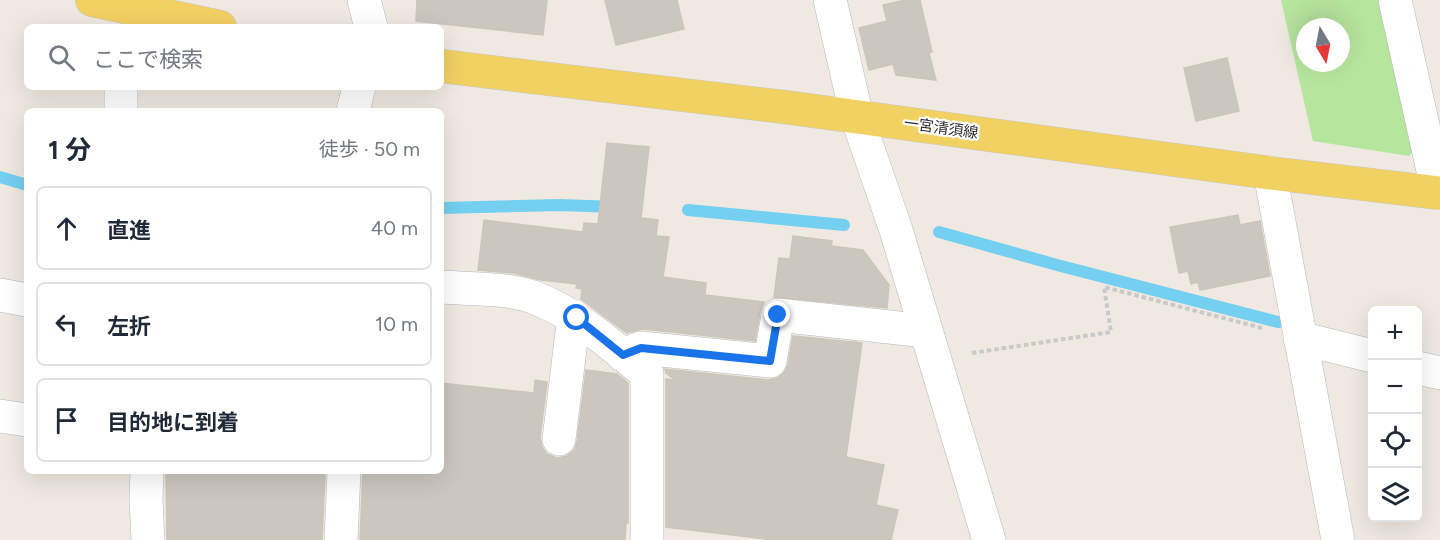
<!DOCTYPE html>
<html lang="ja">
<head>
<meta charset="utf-8">
<style>
	:root { --surface:#fff; --page:#f6f6f7; --text:#1f2937; --muted:#747a83; --line:#e0e1e3 }
	body { margin:0; font-family:Figtree,"Noto Sans JP",sans-serif; background:var(--page); color:var(--text) }
	.controls { position:absolute; right:18px; bottom:18px; display:grid; overflow:hidden; border-radius:9px; box-shadow:0 6px 24px #0002 }
	.controls button { width:54px; height:54px; display:grid; place-items:center; padding:0; border:0; border-bottom:2px solid var(--line); background:var(--surface); color:var(--text); font:30px sans-serif }
	.compass { position:absolute; left:1296px; top:18px; width:54px; height:54px; border-radius:50%; background:var(--surface); box-shadow:0 6px 24px #0002; rotate:170deg }
	.stop { position:absolute; width:18px; height:18px; margin:-14px; border:4px solid #1a73e8; border-radius:50%; background:#fff }
	.stop.end { background:#1a73e8; border-color:#fff; box-shadow:0 2px 6px #0008 }
	.list { margin:0; padding:0; list-style:none }
	h2 { display:flex; justify-content:space-between; align-items:center; height:78px; margin:0; padding:0 24px; font-size:26px }
	h2 small { font-size:20px; font-weight:400; color:var(--muted) }
	.list li { display:grid; grid-template-columns:39px 1fr auto; gap:18px; align-items:center; box-sizing:border-box; height:84px; margin:0 12px 12px; padding:0 12px; border:2px solid var(--line); border-radius:9px }
	.list b { display:block; font-size:22px; white-space:nowrap }
	.list em { font-size:20px; font-style:normal; color:var(--muted) }
	.icon { flex:none; width:33px; height:33px; fill:none; stroke:currentColor; stroke-width:2; stroke-linecap:round; stroke-linejoin:round }
	.map { position:relative; flex:none; width:1440px; height:540px; overflow:hidden }
	.search { position:absolute; background:var(--surface); box-shadow:0 6px 24px #0002; left:24px; top:24px; width:420px; height:66px; display:flex; align-items:center; gap:15px; box-sizing:border-box; padding:0 21px; border-radius:9px; color:var(--muted); font-size:22px }
	.panel { position:absolute; background:var(--surface); box-shadow:0 6px 24px #0002; left:24px; top:108px; width:420px; height:366px; border-radius:9px }
	.map>svg:first-child { display:block }
</style>
</head>
<body>
<div class="map">
<svg width="1440" height="540" viewBox="0 0 1440 540">
	<rect width="100%" height="100%" fill="#efe9e1"/>
	<path fill="#b6e59e" fill-rule="evenodd" d="M1281,0h103l34,147 -9,9 -96,-15zM1305,27h36v36h-36z"/>
	<g fill="none" stroke-linecap="round" stroke-linejoin="round">
		<g stroke="#75cff0" stroke-width="12">
			<polyline points="0,177 27,185"/>
			<polyline points="441,208 560,205 617,207"/>
			<polyline points="688,210 844,225"/>
			<polyline points="939,232 1057,265 1278,322"/>
		</g>
	</g>
	<g fill="#cbc7bf" stroke="#cbc5ba" stroke-width="1.5">
		<polygon points="417,0 547,0 543,35 416,21"/>
		<polygon points="605,0 677,0 684,29 616,45"/>
		<polygon points="905,0 920,0 932,52 929,53 936,80 896,75 893,64 869,70 859,28 887,21 883,5"/>
		<polygon points="1227,58 1239,111 1196,121 1184,68"/>
		<polygon points="607,143 649,147 641,218 658,220 656,236 669,237 663,277 706,283 705,295 764,302 760,312 755,341 643,329 627,333 581,299 582,289 576,288 577,284 541,280 514,273 478,270 484,220 583,232 584,223 598,224"/>
		<polygon points="1238,215 1240,225 1260,221 1270,276 1200,290 1198,282 1191,284 1188,271 1179,273 1170,227"/>
		<polygon points="793,236 832,241 831,246 863,250 889,285 887,308 774,297 779,258 790,259"/>
		<polygon points="793,336 862,343 846,457 884,465 876,505 898,510 891,540 775,540 666,527 666,379 675,380 666,373 665,369 768,380 777,378 784,373 788,365"/>
		<polygon points="586,370 617,374 628,383 628,523 626,523 625,540 360,540 363,471 441,471 441,383 534,393 535,380 547,382 540,437 542,447 547,454 557,458 567,456 574,450 577,442"/>
		<polygon points="166,471 325,471 322,540 167,540"/>
	</g>
	<g fill="none" stroke-linecap="round" stroke-linejoin="round">
		<g stroke="#b4b7c1" stroke-width="34">
			<g id="minor">
				<polyline points="364,0 371,27"/>
				<polyline points="830,0 857,117 896,230 989,540"/>
				<polyline points="1395,0 1438,193"/>
				<polyline points="121,87 121,111"/>
				<polyline points="353,111 359,87"/>
				<polyline points="1270,173 1338,540"/>
				<path d="M441,287c27,2 67,1 92,10 44,17 77,47 114,77v166"/>
				<polyline points="0,295 27,300"/>
				<polyline points="1300,338 1372,356"/>
				<polyline points="623,355 641,348 770,361 778,315 926,331"/>
				<polyline points="1418,368 1440,373"/>
				<polyline points="0,416 27,420"/>
				<polyline points="559,439 574,316"/>
				<polyline points="147,471 146,500 148,540"/>
				<polyline points="341,540 344,471"/>
			</g>
		</g>
		<g stroke="#c9c9c9" stroke-width="34">
			<g id="major">
				<polyline points="92,0 220,27"/>
				<polyline points="441,66 792,108 1270,173 1440,193"/>
			</g>
		</g>
		<polyline stroke="#c9c9c9" stroke-width="4" stroke-dasharray="4.5 3" stroke-linecap="butt" points="972,353 1111,332 1104,287 1262,328"/>
		<use href="#minor" stroke="#fff" stroke-width="33"/>
		<use href="#major" stroke="#f2d163" stroke-width="33"/>
	</g>
	<g fill="none" stroke-linecap="round" stroke-linejoin="round">
		<polyline stroke="#1a73e8" stroke-width="8" points="577,318 623,355 641,348 770,361 778,315"/>
	</g>
	<g text-anchor="middle" dominant-baseline="central" stroke-width="4.5" stroke-linejoin="round" paint-order="stroke">
		<g font-size="15" fill="#2e2e2e" stroke="#fff">
			<text transform="translate(941 128) rotate(8)">一宮清須線</text>
		</g>
	</g>
</svg>
<div class="controls">
<button>+</button>
<button>−</button>
<button><svg class="icon" aria-label="locate" viewBox="0 0 24 24"><circle cx="12" cy="12" r="6"/><path d="M12 2v4M12 18v4M2 12h4M18 12h4"/></svg></button>
<button><svg class="icon" aria-label="layers" viewBox="0 0 24 24"><path d="M12 4l9 5-9 5-9-5zM3 14l9 5 9-5"/></svg></button>
</div>
<svg class="compass" viewBox="-18 -18 36 36"><path d="M0-13l5 13h-10z" fill="#e53935"/><path d="M0 13l5-13h-10z" fill="#747a83"/></svg>
<div class="stop" style="left:577px;top:318px"></div>
<div class="stop end" style="left:778px;top:315px"></div>
<div class="search"><svg class="icon" aria-label="search" viewBox="0 0 24 24"><circle cx="10" cy="10" r="6"/><path d="M15 15l6 6"/></svg>ここで検索</div>
<section class="panel">
<h2>1 分<small>徒歩 · 50 m</small></h2>
<ul class="list">
<li><svg class="icon" aria-label="ahead" viewBox="0 0 24 24"><path d="M12 20V5M6 11l6-6 6 6"/></svg><div><b>直進</b></div><em>40 m</em></li>
<li><svg class="icon" aria-label="left" viewBox="0 0 24 24"><path d="M17 20v-9H6M10 6l-5 5 5 5"/></svg><div><b>左折</b></div><em>10 m</em></li>
<li><svg class="icon" aria-label="arrive" viewBox="0 0 24 24"><path d="M6 21V4h12l-3 4 3 4H6"/></svg><div><b>目的地に到着</b></div></li>
</ul>
</section>
</div>
</body>
</html>
